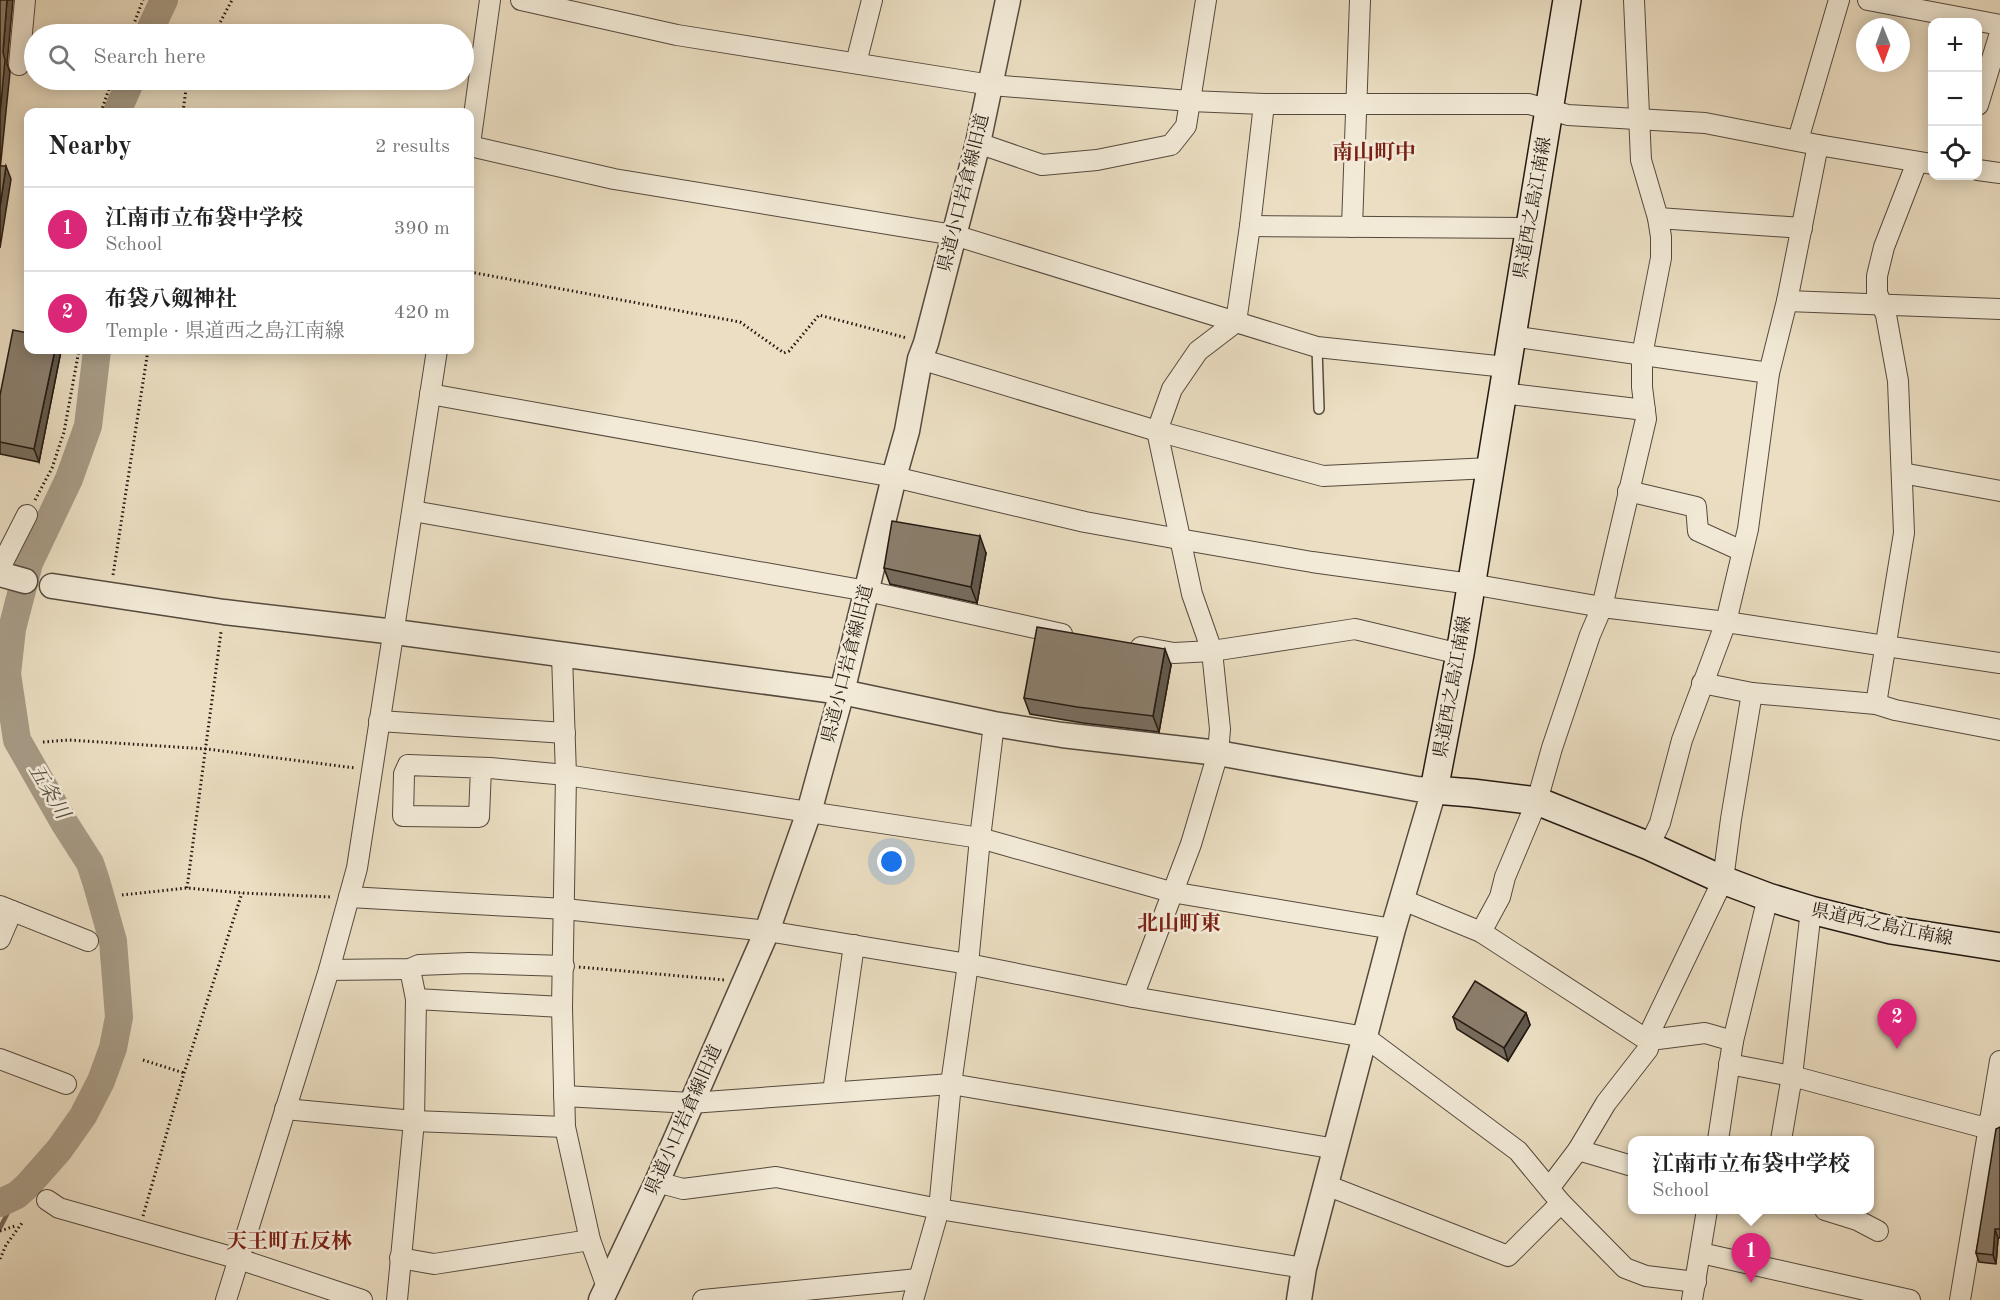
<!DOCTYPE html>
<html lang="en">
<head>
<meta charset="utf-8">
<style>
	:root { --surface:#fff; --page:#f2f2f2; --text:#222; --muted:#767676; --line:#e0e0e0; --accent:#db2777 }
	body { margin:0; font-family:"Old Standard TT","Noto Serif JP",serif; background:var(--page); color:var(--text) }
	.controls { position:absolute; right:18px; top:18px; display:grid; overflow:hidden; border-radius:12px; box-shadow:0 3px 15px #0003 }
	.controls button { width:54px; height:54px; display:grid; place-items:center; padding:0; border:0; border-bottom:2px solid var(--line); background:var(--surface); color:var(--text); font:30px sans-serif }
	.compass { position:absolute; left:1856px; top:18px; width:54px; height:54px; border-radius:50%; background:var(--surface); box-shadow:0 3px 15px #0003; rotate:179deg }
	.you { position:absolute; left:892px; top:862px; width:21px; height:21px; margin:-15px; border:4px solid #fff; border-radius:50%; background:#1a73e8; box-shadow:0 0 0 9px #1a73e833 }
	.badge { display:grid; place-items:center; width:39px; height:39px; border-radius:50%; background:var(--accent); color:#fff; font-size:20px; font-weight:700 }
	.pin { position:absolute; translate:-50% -50px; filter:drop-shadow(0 2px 3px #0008) }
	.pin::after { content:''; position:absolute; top:32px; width:21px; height:18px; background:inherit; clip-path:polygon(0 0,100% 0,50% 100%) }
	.popup { position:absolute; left:1628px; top:1136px; width:246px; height:78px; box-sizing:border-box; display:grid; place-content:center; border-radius:12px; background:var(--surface); filter:drop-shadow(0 2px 4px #0005); font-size:20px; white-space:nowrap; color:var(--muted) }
	.popup b { font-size:22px; color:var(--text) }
	.popup::after { content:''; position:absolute; left:50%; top:100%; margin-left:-12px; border:12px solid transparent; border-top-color:var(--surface) }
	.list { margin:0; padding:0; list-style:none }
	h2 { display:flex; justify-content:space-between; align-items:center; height:78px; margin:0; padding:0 24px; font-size:26px }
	h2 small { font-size:20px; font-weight:400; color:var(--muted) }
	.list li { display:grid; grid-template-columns:39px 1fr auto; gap:18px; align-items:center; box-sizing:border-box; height:84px; padding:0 24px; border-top:2px solid var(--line) }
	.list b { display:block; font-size:22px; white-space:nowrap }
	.list p { margin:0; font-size:20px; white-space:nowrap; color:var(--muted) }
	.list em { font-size:20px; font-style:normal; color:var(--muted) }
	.icon { flex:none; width:33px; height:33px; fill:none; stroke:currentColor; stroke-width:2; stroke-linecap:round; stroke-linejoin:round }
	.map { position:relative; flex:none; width:2000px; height:1300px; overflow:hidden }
	.search { position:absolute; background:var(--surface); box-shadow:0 3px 15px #0003; left:24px; top:24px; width:450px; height:66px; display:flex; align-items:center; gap:15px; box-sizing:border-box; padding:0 21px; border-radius:33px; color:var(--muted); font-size:22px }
	.panel { position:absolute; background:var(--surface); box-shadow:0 3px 15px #0003; left:24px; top:108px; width:450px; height:246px; border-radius:12px }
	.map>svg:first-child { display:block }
</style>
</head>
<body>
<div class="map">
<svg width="2000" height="1300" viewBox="0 0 2000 1300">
	<rect width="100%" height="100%" fill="#ebdec2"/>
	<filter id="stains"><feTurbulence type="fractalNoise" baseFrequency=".00333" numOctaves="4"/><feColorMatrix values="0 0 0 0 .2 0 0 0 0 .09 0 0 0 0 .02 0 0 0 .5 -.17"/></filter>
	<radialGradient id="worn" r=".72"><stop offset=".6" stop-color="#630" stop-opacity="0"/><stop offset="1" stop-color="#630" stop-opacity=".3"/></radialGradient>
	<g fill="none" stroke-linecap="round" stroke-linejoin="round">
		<polyline stroke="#726758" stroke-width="4.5" points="0,1228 17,1195"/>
		<g stroke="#a79b86" stroke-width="28">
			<polyline points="148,34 164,0"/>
			<polyline points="117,112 131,80"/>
			<polyline points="0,1203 17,1195 28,1185 59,1150 83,1116 101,1081 113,1048 119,1017 113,941 96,881 90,863 65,824 17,740 7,674 12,629 29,563 69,479 88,426 97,350"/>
		</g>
		<g stroke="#554a3e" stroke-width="12">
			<polyline id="service" points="1317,347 1319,409"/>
		</g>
		<g stroke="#554a3e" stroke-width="22">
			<g id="minor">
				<polyline points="521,0 677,35 991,85 1190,101 1264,104 1529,104 1568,115 1705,123 1818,145 1932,164"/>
				<polyline points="1868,0 2000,25"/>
				<polyline points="856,63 872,0"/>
				<polyline points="19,65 25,0"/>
				<polyline points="1978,105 2000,33"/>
				<polyline points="1798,140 1839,0"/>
				<polyline points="978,143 1042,165 1097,160 1171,145 1186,126 1206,0"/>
				<polyline points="470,144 490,0"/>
				<polyline points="470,146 614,179 954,235 1317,347 1506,367"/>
				<polyline points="1978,170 2000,173"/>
				<polyline points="1658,218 1802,228"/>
				<polyline points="1250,226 1529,228"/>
				<polyline points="1352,227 1360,0"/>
				<polyline points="1787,301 2000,309"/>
				<polyline points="1511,336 1769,373"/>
				<polyline points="920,359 1157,431 1323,476 1490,468"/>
				<polyline points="1502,393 1645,410"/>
				<polyline points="430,394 894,477 1085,522 1179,539 1312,562 1471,584 1602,607 1726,622 2000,663"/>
				<polyline points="1902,473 2000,491"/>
				<polyline points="1628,491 1696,507 1698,531 1742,551"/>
				<polyline points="413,511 867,591 1062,634"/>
				<polyline points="0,568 27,515"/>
				<polyline points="1141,647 1174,653 1212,651 1355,629 1460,654"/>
				<polyline points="562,655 566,775 562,1007 565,1127 590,1240 607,1287"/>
				<polyline points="1702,683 1752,693 1876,704 1895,710 2000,730"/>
				<polyline points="1876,704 1904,533 1898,381 1886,315 1877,293 1877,276 1884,247 1917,162"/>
				<polyline points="379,721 565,733"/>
				<polyline points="481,768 479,817 403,816 404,774 408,765 490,768 566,775 980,838 1171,892 1393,929"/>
				<polyline points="1649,846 1660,823 1682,740 1726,622 1748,529 1769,373 1787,301 1818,145"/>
				<polyline points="349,897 565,909 767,931 968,964 1133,997 1365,1037 1518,1151 1561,1203 1625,1268 1646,1276 1696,1282"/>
				<polyline points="1403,900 1481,932 1641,1036 1650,1040 1705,1033 1733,1041"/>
				<polyline points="0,906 88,941"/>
				<polyline points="1481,932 1500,897 1505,877 1537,801 1552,748 1590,635 1602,607 1646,419 1642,387 1642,355 1661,258 1661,237 1658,218 1641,160 1634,0"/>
				<polyline points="0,939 12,911"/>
				<polyline points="329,970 410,969 419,965 469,963 564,966"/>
				<polyline points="1133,997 1191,844 1218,753 1220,729 1212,651 1192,594 1157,431 1172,389 1198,351 1236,322 1250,226 1264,104"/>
				<polyline points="416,999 562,1007"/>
				<polyline points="0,1059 66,1084"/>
				<polyline points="1729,1064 1792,1076 1978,1126 1990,1124 2000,1126"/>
				<polyline points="833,1092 854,945"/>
				<polyline points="564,1096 691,1103 951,1084 1336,1149"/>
				<polyline points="285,1109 414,1121 565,1127"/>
				<polyline points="1718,1140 1733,1041 1768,897"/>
				<polyline points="1781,1140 1792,1076 1811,910"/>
				<polyline points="1578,1150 1632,1166"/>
				<polyline points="657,1182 683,1189 776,1177 939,1209 1304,1268"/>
				<polyline points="1326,1185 1508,1256 1561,1203"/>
				<polyline points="1550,1187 1578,1150 1606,1103 1648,1049 1652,1028 1723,880 1731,819 1752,693"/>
				<polyline points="47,1200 59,1208 239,1259 362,1300"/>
				<polyline points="1825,1210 1857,1220 1878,1231"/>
				<polyline points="1701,1253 1910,1300"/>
				<polyline points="400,1258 434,1264 590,1240"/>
				<polyline points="226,1300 329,970 357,868 437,350"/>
				<polyline points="397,1300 414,1121 416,999 410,969"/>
				<polyline points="703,1300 918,1279"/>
				<polyline points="913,1300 939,1209 951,1084 968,964 980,838 994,724"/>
				<polyline points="1692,1300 1707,1210"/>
				<polyline points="1960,1300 2000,1061"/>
			</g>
		</g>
		<g stroke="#554a3e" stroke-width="27">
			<g id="tertiary">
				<polyline points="0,574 25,581"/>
				<polyline points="52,586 224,612 395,632 842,692 994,724 1062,735 1218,753 1417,789 1434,790 1393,929 1304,1268 1299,1300"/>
				<polyline points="601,1300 657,1182 767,931 809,812 842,692 894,477 907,431 920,359 926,343 978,143 1008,0"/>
			</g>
		</g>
		<g stroke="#231912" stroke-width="30">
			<polyline id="secondary" points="1567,0 1460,654 1434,790 1472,793 1537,801 1649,846 1723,880 1768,897 1811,910 1891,930 2000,947"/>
		</g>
		<g stroke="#231912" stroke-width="3" stroke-dasharray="1.5 3" stroke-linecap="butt">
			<polyline points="130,34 143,0"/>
			<polyline points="214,34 232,0"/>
			<polyline points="101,112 112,80"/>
			<polyline points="183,112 186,89 191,80"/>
			<polyline points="470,272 740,322 784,353 789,351 819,315 907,338"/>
			<polyline points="35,500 52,468 64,432 79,350"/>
			<polyline points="113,575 148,350"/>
			<polyline points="43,742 69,740 207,749 355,768"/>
			<polyline points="187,888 221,632"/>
			<polyline points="122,895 187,888 242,893 332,897"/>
			<polyline points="579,967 725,980"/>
			<polyline points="143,1060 184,1073"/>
			<polyline points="143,1216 184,1073 242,893"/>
			<polyline points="0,1231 15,1226"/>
			<polyline points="0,1259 6,1245 22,1223"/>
		</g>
		<use href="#service" stroke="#f2ead7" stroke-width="9"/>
		<use href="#minor" stroke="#f2ead7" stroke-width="20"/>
		<use href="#tertiary" stroke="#f2ead7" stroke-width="24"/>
		<use href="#secondary" stroke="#f2ead7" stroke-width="27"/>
	</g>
	<g fill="#786d5f" stroke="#231912" stroke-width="1.5">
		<polygon points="28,350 61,350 61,351 39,462 0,454 0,395"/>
		<polygon points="986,553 977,603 890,584 884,568"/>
		<polygon points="1171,665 1159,732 1083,723 1030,714 1024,698"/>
		<polygon points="1526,1013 1530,1025 1508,1061 1457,1029 1453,1017"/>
		<polygon points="2000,1127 2000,1238 1998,1238 1996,1264 1979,1262 1976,1253"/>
	</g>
	<g fill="#61594d" stroke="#231912" stroke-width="1.5">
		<polygon points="7,0 13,0 7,64 10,72 0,170 0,114 3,52"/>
		<polygon points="6,166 11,179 0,248 0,207"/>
		<polygon points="55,350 61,350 61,351 39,462 34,449"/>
		<polygon points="980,536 986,553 977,603 971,587"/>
		<polygon points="1165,649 1171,665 1159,732 1153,716"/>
		<polygon points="1526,1013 1530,1025 1508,1061 1504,1048"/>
		<polygon points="1995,1229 1998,1238 1996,1264 1993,1255"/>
	</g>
	<g fill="#8b7f6e" stroke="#231912" stroke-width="1.5">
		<polygon points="0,0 7,0 3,52 5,60 0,114"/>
		<polygon points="0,166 6,166 0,207"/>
		<polygon points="13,330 28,333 28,350 55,350 34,449 0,442 0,395"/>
		<polygon points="892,521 980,536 971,587 884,568"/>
		<polygon points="1037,627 1165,649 1153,716 1077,707 1024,698"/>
		<polygon points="1475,981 1526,1013 1504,1048 1453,1017"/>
		<polygon points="2000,1127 2000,1229 1995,1229 1993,1255 1976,1253 1996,1129"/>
	</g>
	<g text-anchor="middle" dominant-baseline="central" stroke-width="5" stroke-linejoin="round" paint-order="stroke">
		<g font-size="18" fill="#231912" stroke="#f2ead7">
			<text transform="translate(964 193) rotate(-76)">県道小口岩倉線旧道</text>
			<text transform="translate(1533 208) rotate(-80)">県道西之島江南線</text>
			<text transform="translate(848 664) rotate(-76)">県道小口岩倉線旧道</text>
			<text transform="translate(1453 687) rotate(-80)">県道西之島江南線</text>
			<text transform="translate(1882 925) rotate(12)">県道西之島江南線</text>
			<text transform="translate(684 1120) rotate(-66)">県道小口岩倉線旧道</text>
		</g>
		<g font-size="20" font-style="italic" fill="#584d40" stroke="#f2ead7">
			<text transform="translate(48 792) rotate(59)">五条川</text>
		</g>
		<g font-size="21" font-weight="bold" fill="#7a1f14" stroke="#f2ead7">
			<text x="1374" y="153">南山町中</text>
			<text x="1179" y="924">北山町東</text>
			<text x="289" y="1242">天王町五反林</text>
		</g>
	</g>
	<rect width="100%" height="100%" filter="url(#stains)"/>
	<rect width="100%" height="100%" fill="url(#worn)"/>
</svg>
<div class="controls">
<button>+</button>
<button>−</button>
<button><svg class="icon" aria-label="locate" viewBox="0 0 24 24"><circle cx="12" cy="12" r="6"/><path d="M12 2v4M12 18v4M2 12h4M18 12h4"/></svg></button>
</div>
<svg class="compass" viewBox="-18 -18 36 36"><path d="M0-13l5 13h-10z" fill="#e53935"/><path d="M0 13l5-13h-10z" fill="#767676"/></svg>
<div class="you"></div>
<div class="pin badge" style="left:1751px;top:1283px">1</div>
<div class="popup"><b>江南市立布袋中学校</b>School</div>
<div class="pin badge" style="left:1897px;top:1049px">2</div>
<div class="search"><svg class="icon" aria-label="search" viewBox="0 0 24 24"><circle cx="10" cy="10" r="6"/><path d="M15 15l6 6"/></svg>Search here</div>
<section class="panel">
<h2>Nearby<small>2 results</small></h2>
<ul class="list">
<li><span class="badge">1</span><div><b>江南市立布袋中学校</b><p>School</p></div><em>390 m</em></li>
<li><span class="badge">2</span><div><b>布袋八剱神社</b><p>Temple · 県道西之島江南線</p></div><em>420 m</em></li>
</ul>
</section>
</div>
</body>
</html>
